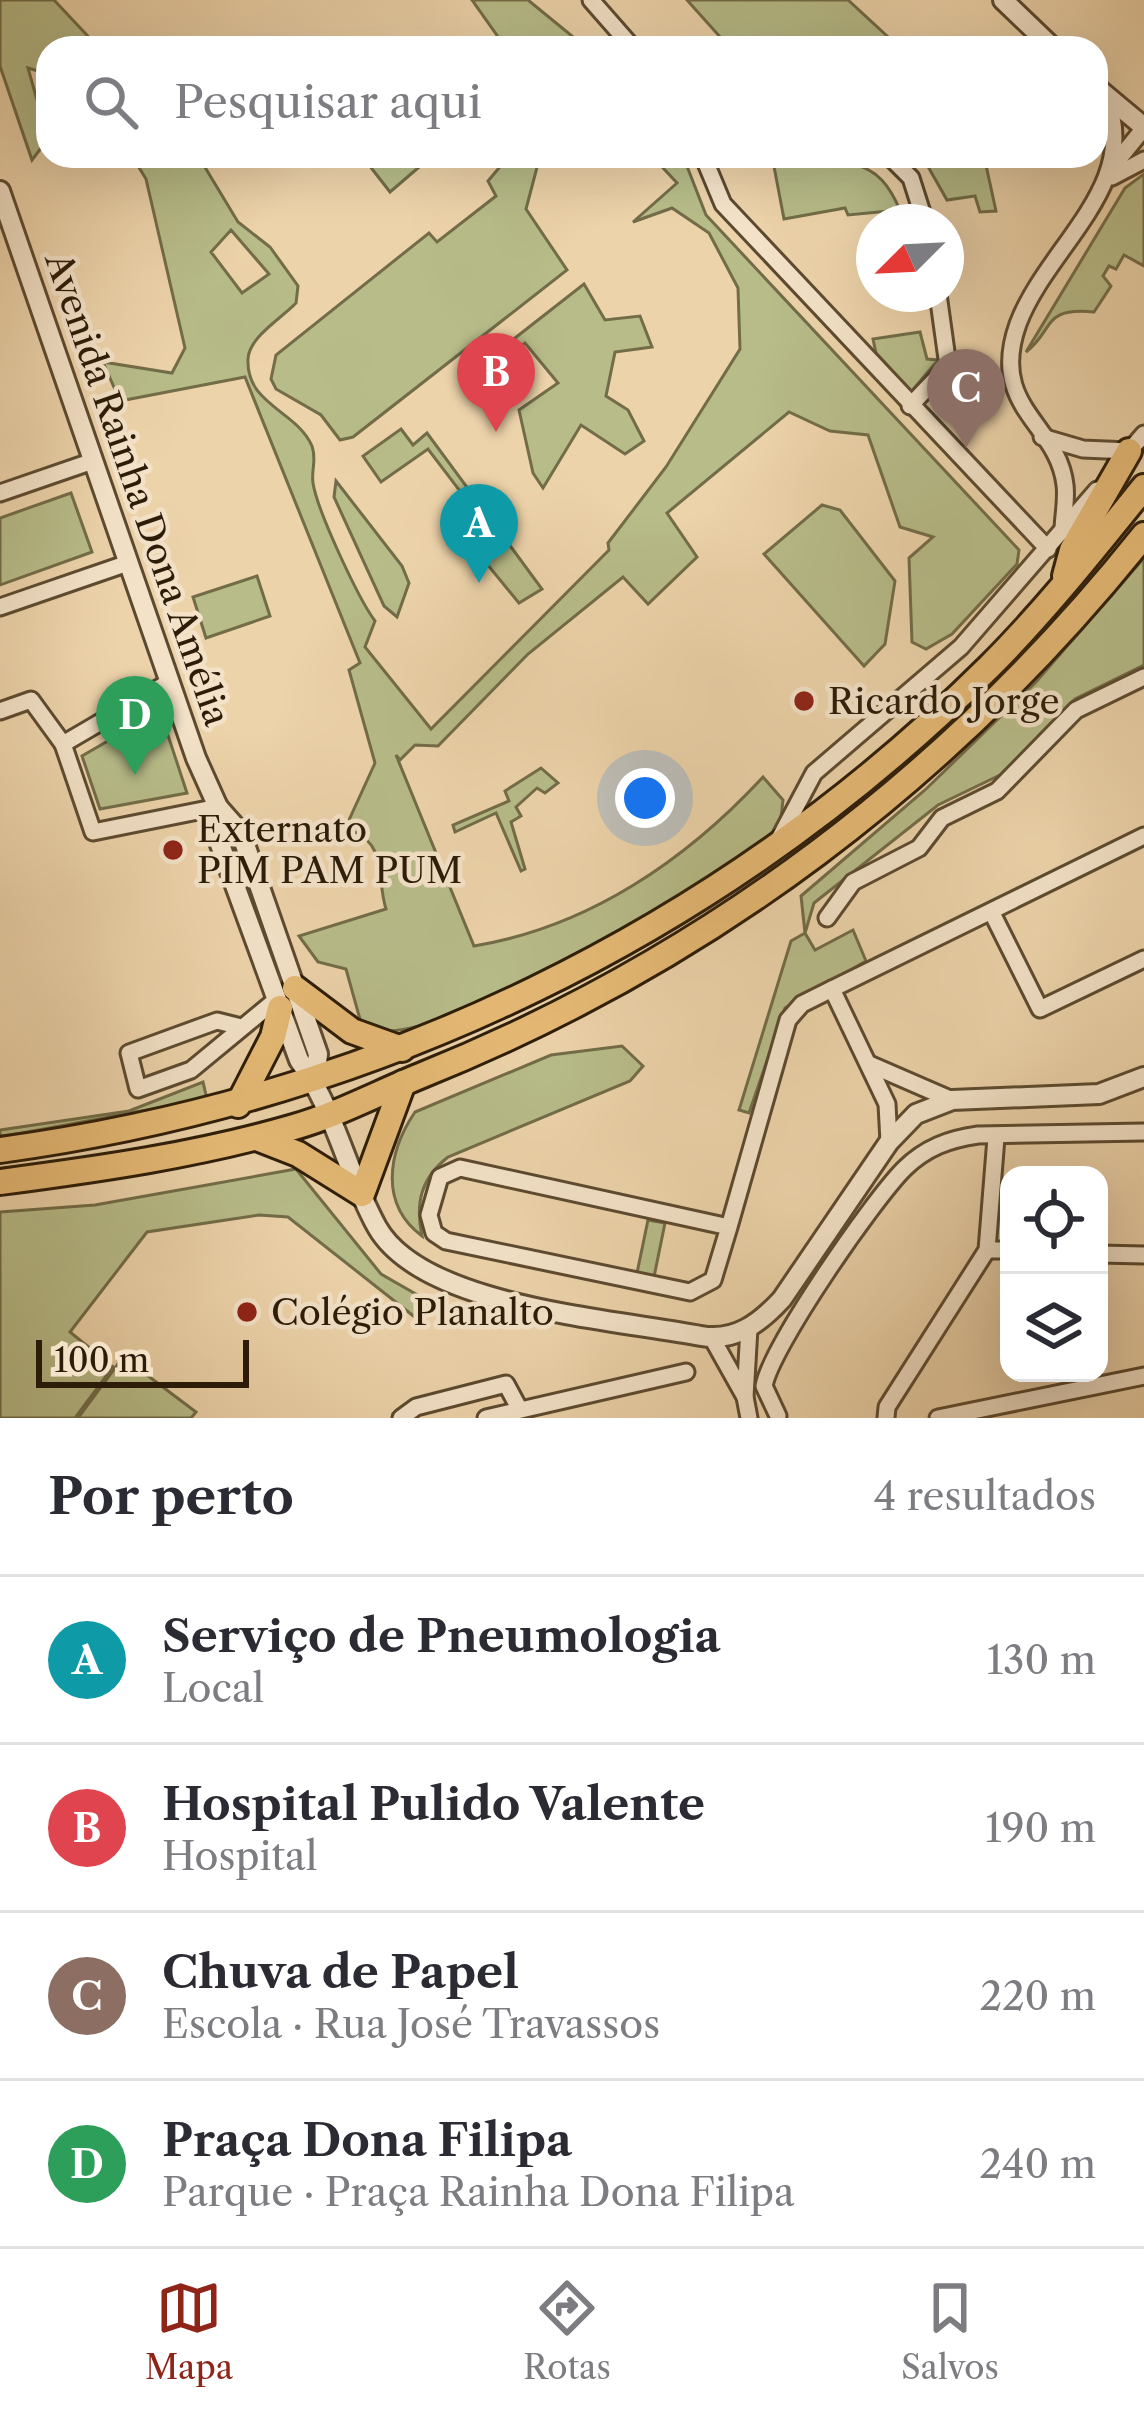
<!DOCTYPE html>
<html lang="pt">
<head>
<meta charset="utf-8">
<style>
	:root { --surface:#fff; --page:#f7f7f7; --text:#2b2b33; --muted:#7c7c81; --line:#e1e1e2; --accent:#8f2418 }
	body { margin:0; font-family:"Libre Caslon Text",serif; background:var(--page); color:var(--text) }
	.controls { position:absolute; right:36px; bottom:36px; display:grid; overflow:hidden; border-radius:24px; box-shadow:0 12px 48px #0002 }
	.controls button { width:108px; height:108px; display:grid; place-items:center; padding:0; border:0; border-bottom:3px solid var(--line); background:var(--surface); color:var(--text); font:60px sans-serif }
	.compass { position:absolute; left:856px; top:204px; width:108px; height:108px; border-radius:50%; background:var(--surface); box-shadow:0 12px 48px #0002; rotate:246deg }
	.scale { position:absolute; left:36px; bottom:30px; width:213px; box-sizing:border-box; padding-left:12px; border:6px solid #2c1c08; border-top:0; font-size:33px; line-height:42px; white-space:nowrap; color:#2c1c08; -webkit-text-stroke:9px #f3e2c8; paint-order:stroke }
	.you { position:absolute; left:645px; top:798px; width:42px; height:42px; margin:-30px; border:9px solid #fff; border-radius:50%; background:#1a73e8; box-shadow:0 0 0 18px #1a73e833 }
	.badge { display:grid; place-items:center; width:78px; height:78px; border-radius:50%; background:var(--accent); color:#fff; font-size:39px; font-weight:700 }
	.pin { position:absolute; translate:-50% -99px; filter:drop-shadow(0 3px 6px #0008) }
	.pin::after { content:''; position:absolute; top:63px; width:42px; height:36px; background:inherit; clip-path:polygon(0 0,100% 0,50% 100%) }
	.list { margin:0; padding:0; list-style:none }
	h2 { display:flex; justify-content:space-between; align-items:center; height:156px; margin:0; padding:0 48px; font-size:51px }
	h2 small { font-size:39px; font-weight:400; color:var(--muted) }
	.list li { display:grid; grid-template-columns:78px 1fr auto; gap:36px; align-items:center; box-sizing:border-box; height:168px; padding:0 48px; border-top:3px solid var(--line) }
	.list b { display:block; font-size:45px; white-space:nowrap }
	.list p { margin:0; font-size:39px; white-space:nowrap; color:var(--muted) }
	.list em { font-size:39px; font-style:normal; color:var(--muted) }
	.icon { flex:none; width:66px; height:66px; fill:none; stroke:currentColor; stroke-width:2; stroke-linecap:round; stroke-linejoin:round }
	.map { position:relative; flex:none; width:1144px; height:1418px; overflow:hidden }
	.search { position:absolute; background:var(--surface); box-shadow:0 12px 48px #0002; left:36px; right:36px; top:36px; height:132px; display:flex; align-items:center; gap:30px; box-sizing:border-box; padding:0 42px; border-radius:36px; color:var(--muted); font-size:45px }
	.sheet { height:828px; background:var(--surface) }
	nav { display:flex; justify-content:space-around; align-items:center; box-sizing:border-box; height:168px; border-top:3px solid var(--line); background:var(--surface); font-size:33px; color:var(--muted) }
	nav a { display:grid; justify-items:center; gap:6px }
	nav .on { color:var(--accent) }
	.map>svg:first-child { display:block }
</style>
</head>
<body>
<div class="map">
<svg width="1144" height="1418" viewBox="0 0 1144 1418">
	<rect width="100%" height="100%" fill="#edd3aa"/>
	<filter id="stains"><feTurbulence type="fractalNoise" baseFrequency=".00167" numOctaves="4"/><feColorMatrix values="0 0 0 0 .2 0 0 0 0 .09 0 0 0 0 .02 0 0 0 .5 -.17"/></filter>
	<radialGradient id="worn" r=".72"><stop offset=".6" stop-color="#630" stop-opacity="0"/><stop offset="1" stop-color="#630" stop-opacity=".3"/></radialGradient>
	<g fill="#b7bc89" stroke="#726c48" stroke-width="3" fill-rule="evenodd">
		<polygon points="0,0 54,0 99,48 48,48 48,74 28,68 48,139 32,160 0,66"/>
		<polygon points="472,0 528,0 572,36 568,48 506,48"/>
		<polygon points="687,0 848,0 900,48 730,48"/>
		<path d="M132,156l68,3 38,63 32,25 28,39 -2,17c-14,15 -47,34 -48,56 -2,46 48,51 64,87 5,14 -1,24 1,37 4,27 45,115 62,138l-10,26 66,82 178,-179 -1,-7 58,-76 74,-118 -2,-61 -29,-55 -37,-25 -39,14 44,-39 -25,-27h31l23,59 313,335 -2,14 -65,70 -26,15 -14,-7 -3,-84 24,-21 -33,-10 -32,-92 -38,-4 -41,-19 -122,101 30,44 -49,47 -25,-27 -95,77 -90,92 -23,-1 -15,15 -4,-5 78,191c115,-19 212,-86 289,-169l20,23 -3,27c-70,58 -330,223 -417,203l-17,-61 -28,-7 -19,-26 87,-27c-10,-32 2,-62 -33,-78l-4,-11 26,-57 -26,-93 11,-7 -115,-286 -125,24 -17,-39 69,11 13,-25 -39,-169zM231,230l38,44 -27,19 -31,-41z"/>
		<polygon points="362,156 409,156 418,168 390,192"/>
		<polygon points="509,156 540,156 526,209 567,270 353,437 340,440 321,415 276,389 271,379 276,355 429,233 437,242 496,196 488,181"/>
		<path d="M772,156h81l-1,8c26,5 38,23 48,46l-52,5 -3,-7 -61,11z"/>
		<polygon points="922,156 984,156 996,211 980,212 975,196 947,200"/>
		<path d="M1144,174v92l-20,-11 -8,14 -7,-3 -6,10 8,10 -17,26c-53,-5 -39,18 -68,40l99,-164z"/>
		<polygon points="584,284 605,320 640,316 652,347 615,352 606,396 628,410 644,441 625,454 581,425 543,488 533,473 519,410 558,383 525,343 498,363 492,356"/>
		<polygon points="920,332 927,359 938,360 911,392 876,353 873,339"/>
		<polygon points="401,429 413,445 427,433 542,589 519,603 464,536 482,520 428,449 381,482 363,456"/>
		<polygon points="336,481 402,566 409,583 397,617 384,606 334,497"/>
		<polygon points="71,493 92,552 0,585 0,518"/>
		<polygon points="822,505 840,510 895,581 885,644 864,666 764,554"/>
		<polygon points="1144,558 1144,665 1075,699 1002,774 938,805 814,903 805,933 815,950 853,930 866,961 785,1008 749,1113 739,1110 791,941 805,933 801,896 925,790 1036,682"/>
		<polygon points="257,576 270,616 206,638 193,597"/>
		<polygon points="160,711 187,793 100,809 82,756"/>
		<polygon points="541,768 558,783 545,793 537,788 516,807 521,816 511,822 525,869 521,871 496,813 455,832 453,825 509,801 505,791"/>
		<path d="M622,1046l21,20 -13,15 -182,76c-27,21 -33,46 -26,79 -43,-32 -34,-84 -7,-124l136,-57z"/>
		<polygon points="203,1082 207,1099 0,1137 0,1130 129,1111"/>
		<polygon points="296,1169 381,1274 428,1301 416,1318 288,1217 259,1215 147,1232 70,1332 113,1367 75,1418 0,1418 0,1212 95,1205"/>
		<polygon points="648,1220 665,1223 654,1277 637,1273"/>
		<polygon points="123,1357 196,1412 191,1418 78,1418"/>
	</g>
	<g fill="none" stroke-linecap="round" stroke-linejoin="round">
		<g stroke="#5c4a30" stroke-width="21">
			<g id="minor">
				<polyline points="591,0 633,48"/>
				<polyline points="703,156 723,204 1048,549"/>
				<polyline points="889,156 911,178 925,222"/>
				<polyline points="1118,160 1144,128"/>
				<polyline points="1112,177 1144,160"/>
				<polyline points="910,406 948,366 938,294"/>
				<polyline points="1042,437 1083,449 1129,451"/>
				<polyline points="1124,457 1144,434"/>
				<polyline points="0,493 93,461"/>
				<path d="M1063,531c0,-14 4,-31 2,-46 -7,-62 -77,-77 -47,-161 29,-78 126,-140 87,-228"/>
				<polyline points="0,607 128,563"/>
				<polyline points="169,682 63,744 93,832 218,807"/>
				<polyline points="0,711 31,700 63,744"/>
				<polyline points="780,837 814,773 961,647 1097,490"/>
				<polyline points="992,913 1040,1009 1144,959"/>
				<polyline points="827,918 853,882 919,848 942,818 997,791 1076,710 1144,677"/>
				<polyline points="241,1027 217,1021 129,1053 138,1089 191,1070 277,999"/>
				<polyline points="869,1064 952,1100"/>
				<polyline points="889,1142 887,1104 832,989 1144,836"/>
				<polyline points="729,1227 713,1280 690,1292 446,1241 434,1233 429,1215 440,1177 460,1168 729,1227 788,1020 802,1004 832,989"/>
				<polyline points="987,1250 1009,1250"/>
				<polyline points="1099,1254 1144,1255"/>
				<polyline points="749,1328 745,1397 749,1418"/>
				<polyline points="712,1338 745,1397"/>
				<path d="M778,1416l-14,-30c7,-39 109,-186 140,-217 21,-21 45,-30 74,-34l166,-3"/>
				<polyline points="401,1418 416,1407 506,1384 520,1410"/>
				<polyline points="486,1418 686,1372"/>
				<polyline points="886,1418 887,1407 987,1250 996,1138"/>
				<polyline points="938,1418 1144,1376"/>
			</g>
		</g>
		<g stroke="#5c4a30" stroke-width="24">
			<g id="tertiary">
				<polyline points="1003,0 1053,48"/>
				<polyline points="1096,87 1144,127"/>
				<polyline points="0,191 196,758 218,807 241,833 318,1054 315,1082"/>
				<path d="M218,807v32l81,221c36,50 48,113 78,167 45,80 236,92 324,109 34,6 59,-13 81,-37l107,-157 27,-28 36,-14 147,-6 45,-17"/>
			</g>
		</g>
		<g stroke="#2c1c08" stroke-width="30">
			<g id="trunk">
				<polyline points="1065,576 1072,550 1129,451"/>
				<polyline points="295,988 352,1031 402,1049"/>
				<polyline points="238,1105 273,1037 280,1008"/>
				<polyline points="257,1138 298,1154 362,1194 403,1083"/>
				<path d="M0,1150c375,-51 720,-216 989,-483 56,-56 105,-118 155,-180"/>
				<path d="M0,1182c99,-13 198,-27 294,-55 43,-12 84,-34 126,-51 287,-115 531,-299 724,-541"/>
			</g>
		</g>
		<use href="#minor" stroke="#f3e2c8" stroke-width="15"/>
		<use href="#tertiary" stroke="#f3e2c8" stroke-width="18"/>
		<use href="#trunk" stroke="#e6ba75" stroke-width="24"/>
	</g>
	<g fill="#8f2418" stroke="#f3e2c8" stroke-width="4.5">
		<circle cx="804" cy="701" r="12"/>
		<circle cx="173" cy="850" r="12"/>
		<circle cx="247" cy="1312" r="12"/>
	</g>
	<g text-anchor="middle" dominant-baseline="central" stroke-width="9" stroke-linejoin="round" paint-order="stroke">
		<g font-size="36" fill="#2c1c08" stroke="#f3e2c8">
			<text transform="translate(138 489) rotate(71)">Avenida Rainha Dona Amélia</text>
		</g>
		<g font-size="36" fill="#2c1c08" stroke="#f3e2c8" text-anchor="start">
			<text x="828" y="701">Ricardo Jorge</text>
			<text x="197" y="829">Externato<tspan x="197" dy="41">PIM PAM PUM</tspan></text>
			<text x="271" y="1312">Colégio Planalto</text>
		</g>
	</g>
	<rect width="100%" height="100%" filter="url(#stains)"/>
	<rect width="100%" height="100%" fill="url(#worn)"/>
</svg>
<div class="controls">
<button><svg class="icon" aria-label="locate" viewBox="0 0 24 24"><circle cx="12" cy="12" r="6"/><path d="M12 2v4M12 18v4M2 12h4M18 12h4"/></svg></button>
<button><svg class="icon" aria-label="layers" viewBox="0 0 24 24"><path d="M12 4l9 5-9 5-9-5zM3 14l9 5 9-5"/></svg></button>
</div>
<svg class="compass" viewBox="-18 -18 36 36"><path d="M0-13l5 13h-10z" fill="#e53935"/><path d="M0 13l5-13h-10z" fill="#7c7c81"/></svg>
<div class="scale">100 m</div>
<div class="you"></div>
<div class="pin badge" style="left:479px;top:583px;background:#0f9aa8">A</div>
<div class="pin badge" style="left:496px;top:432px;background:#e0444e">B</div>
<div class="pin badge" style="left:966px;top:448px;background:#8d6e63">C</div>
<div class="pin badge" style="left:135px;top:775px;background:#2e9e5b">D</div>
<div class="search"><svg class="icon" aria-label="search" viewBox="0 0 24 24"><circle cx="10" cy="10" r="6"/><path d="M15 15l6 6"/></svg>Pesquisar aqui</div>
</div>
<section class="sheet">
<h2>Por perto<small>4 resultados</small></h2>
<ul class="list">
<li><span class="badge" style="background:#0f9aa8">A</span><div><b>Serviço de Pneumologia</b><p>Local</p></div><em>130 m</em></li>
<li><span class="badge" style="background:#e0444e">B</span><div><b>Hospital Pulido Valente</b><p>Hospital</p></div><em>190 m</em></li>
<li><span class="badge" style="background:#8d6e63">C</span><div><b>Chuva de Papel</b><p>Escola · Rua José Travassos</p></div><em>220 m</em></li>
<li><span class="badge" style="background:#2e9e5b">D</span><div><b>Praça Dona Filipa</b><p>Parque · Praça Rainha Dona Filipa</p></div><em>240 m</em></li>
</ul>
</section>
<nav>
<a class="on"><svg class="icon" aria-label="map" viewBox="0 0 24 24"><path d="M3 6l6-2 6 2 6-2v14l-6 2-6-2-6 2zM9 4v14M15 6v14"/></svg>Mapa</a>
<a><svg class="icon" aria-label="directions" viewBox="0 0 24 24"><path d="M12 3l9 9-9 9-9-9zM9 14v-3h6M13 9l2 2-2 2"/></svg>Rotas</a>
<a><svg class="icon" aria-label="saved" viewBox="0 0 24 24"><path d="M7 4h10v16l-5-4-5 4z"/></svg>Salvos</a>
</nav>
</body>
</html>
